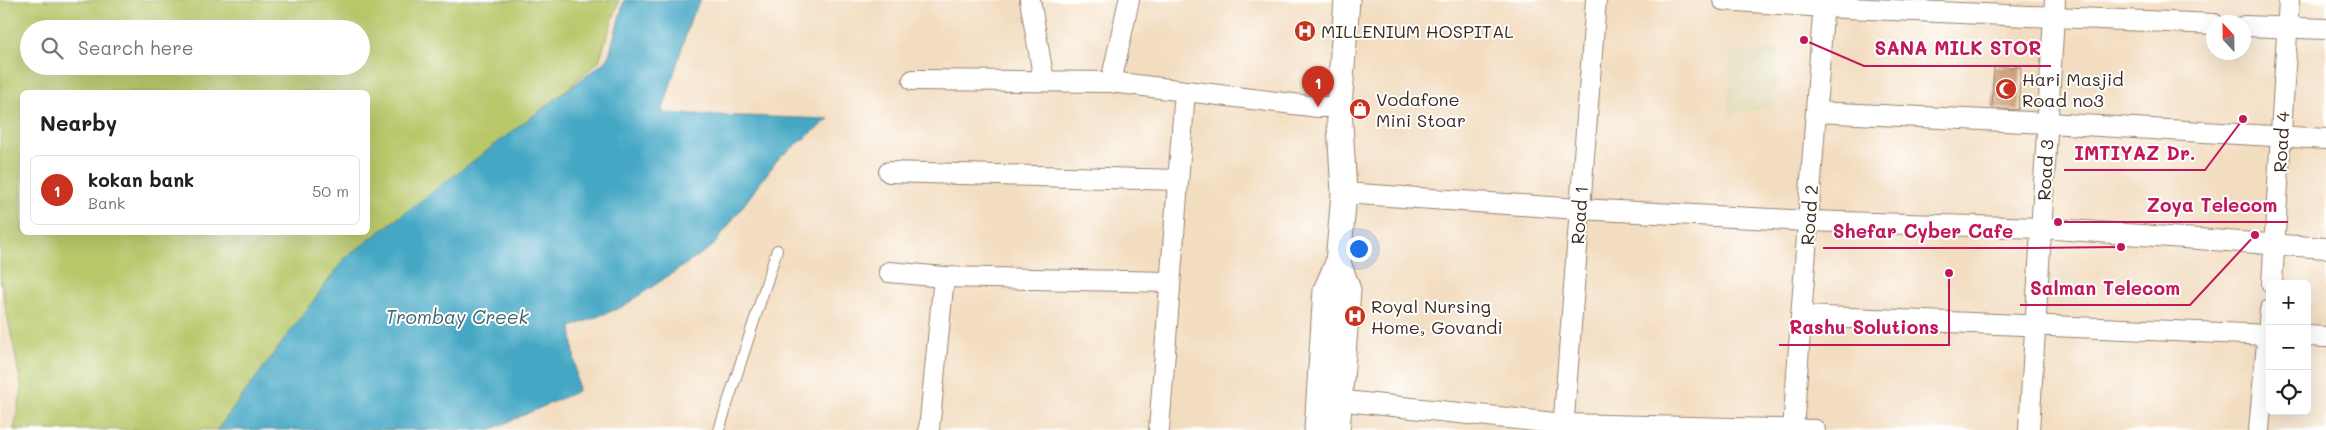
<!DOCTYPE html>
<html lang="en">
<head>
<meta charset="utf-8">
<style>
	:root { --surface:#fff; --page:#f6f6f6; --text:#202124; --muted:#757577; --line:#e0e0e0; --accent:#c8321e }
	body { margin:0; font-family:Mali,sans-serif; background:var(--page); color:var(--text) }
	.controls { position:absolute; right:15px; bottom:15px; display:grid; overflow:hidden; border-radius:8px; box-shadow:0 5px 20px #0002 }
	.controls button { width:45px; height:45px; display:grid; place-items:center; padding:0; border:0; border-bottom:1px solid var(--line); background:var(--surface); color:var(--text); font:25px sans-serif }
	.compass { position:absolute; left:2206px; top:15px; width:45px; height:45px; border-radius:50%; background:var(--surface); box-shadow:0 5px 20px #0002; rotate:338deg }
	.you { position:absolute; left:1358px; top:248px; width:18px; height:18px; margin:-12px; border:4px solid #fff; border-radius:50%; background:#1a73e8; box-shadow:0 0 0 8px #1a73e833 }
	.badge { display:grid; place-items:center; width:32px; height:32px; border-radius:50%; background:var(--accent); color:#fff; font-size:16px; font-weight:700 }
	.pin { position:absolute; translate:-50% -41px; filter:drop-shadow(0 1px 2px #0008) }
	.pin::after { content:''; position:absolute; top:26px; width:18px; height:15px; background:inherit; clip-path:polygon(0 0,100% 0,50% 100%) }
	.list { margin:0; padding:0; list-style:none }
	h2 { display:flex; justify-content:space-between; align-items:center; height:65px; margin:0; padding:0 20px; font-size:21px }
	h2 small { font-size:16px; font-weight:400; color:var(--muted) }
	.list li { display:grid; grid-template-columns:32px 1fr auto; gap:15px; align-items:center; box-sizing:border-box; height:70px; margin:0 10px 10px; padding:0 10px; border:1px solid var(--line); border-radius:8px }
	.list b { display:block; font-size:19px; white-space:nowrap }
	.list p { margin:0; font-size:16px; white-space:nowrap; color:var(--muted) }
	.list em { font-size:16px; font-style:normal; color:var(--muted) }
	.icon { flex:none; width:28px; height:28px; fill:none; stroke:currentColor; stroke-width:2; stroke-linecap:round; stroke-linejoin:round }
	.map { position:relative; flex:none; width:2326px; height:430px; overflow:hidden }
	.search { position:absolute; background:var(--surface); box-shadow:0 5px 20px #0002; left:20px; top:20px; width:350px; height:55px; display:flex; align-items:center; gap:12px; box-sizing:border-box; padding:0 18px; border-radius:28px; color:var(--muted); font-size:19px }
	.panel { position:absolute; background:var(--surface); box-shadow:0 5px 20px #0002; left:20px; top:90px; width:350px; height:145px; border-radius:8px }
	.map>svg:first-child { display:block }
</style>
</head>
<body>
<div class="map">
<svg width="2326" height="430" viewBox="0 0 2326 430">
	<rect width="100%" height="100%" fill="#fff"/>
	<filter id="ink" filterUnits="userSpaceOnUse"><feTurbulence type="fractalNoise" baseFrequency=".02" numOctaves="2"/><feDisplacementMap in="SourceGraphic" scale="10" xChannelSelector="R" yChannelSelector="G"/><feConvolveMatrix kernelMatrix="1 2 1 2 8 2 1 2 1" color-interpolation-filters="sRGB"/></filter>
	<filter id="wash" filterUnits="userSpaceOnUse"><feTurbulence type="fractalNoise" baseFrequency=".0096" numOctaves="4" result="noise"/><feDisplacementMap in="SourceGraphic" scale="20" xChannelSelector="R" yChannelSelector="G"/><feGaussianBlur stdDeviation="1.12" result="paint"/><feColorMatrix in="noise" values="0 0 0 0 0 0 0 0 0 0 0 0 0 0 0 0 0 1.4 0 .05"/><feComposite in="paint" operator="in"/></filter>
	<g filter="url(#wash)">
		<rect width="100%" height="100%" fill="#f3ddc0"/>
		<polygon fill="#e2dcba" points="1778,49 1776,107 1728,114 1731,54"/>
		<path fill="#b8c86b" stroke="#7a7944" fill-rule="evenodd" d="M0,0h619l-20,61 -244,214 -127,155h-214l8,-42 -22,-109zM29,29h332v37h-332zM22,92h346v140h-346z"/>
		<polygon fill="#44a7c4" stroke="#406871" points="624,0 701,0 691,18 662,113 829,119 778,159 713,246 622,307 571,327 578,391 490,430 217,430 345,258 608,59"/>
		<g id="blocks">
			<polygon fill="#c99c74" points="1994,67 2021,67 2018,110 1992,108"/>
		</g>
	</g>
	<g filter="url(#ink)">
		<use href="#blocks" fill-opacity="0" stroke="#97846f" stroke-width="1"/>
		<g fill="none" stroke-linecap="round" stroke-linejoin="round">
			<g stroke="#97846f" stroke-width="12">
				<polyline id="service" points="719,430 777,250"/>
			</g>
			<g stroke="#97846f" stroke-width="22">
				<g id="minor">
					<polyline points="1030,0 1044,81"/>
					<polyline points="1723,0 1824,7 2214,24"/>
					<polyline points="2244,26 2326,29"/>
					<polyline points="913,80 1111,82 1318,107 1339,107"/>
					<polyline points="1111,82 1129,0"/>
					<polyline points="1816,112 2048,123 2326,139"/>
					<polyline points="889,172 1178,180"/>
					<polyline points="1344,193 1579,209 1808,221 2041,228 2326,248"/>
					<polyline points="889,272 944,277 1169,282"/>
					<polyline points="2272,284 2289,0"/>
					<polyline points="1801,316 2270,335"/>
					<polyline points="2307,336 2326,337"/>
					<polyline points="1326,399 1564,424 1815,430"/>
					<polyline points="929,430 944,277"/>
					<polyline points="1159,430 1185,91"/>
					<polyline points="1563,430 1596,0"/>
					<polyline points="1793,430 1824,0"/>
					<polyline points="2029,430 2055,0"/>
					<polyline points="2259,430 2270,310"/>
				</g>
			</g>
			<g stroke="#97846f" stroke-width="27">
				<g id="tertiary">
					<polyline points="1317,430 1326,290 1338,263 1344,193 1339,107 1347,0"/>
					<polyline points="1337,430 1348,290 1338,263"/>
				</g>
			</g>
			<use href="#service" stroke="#fff" stroke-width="10"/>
			<use href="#minor" stroke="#fff" stroke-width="20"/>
			<use href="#tertiary" stroke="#fff" stroke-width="25"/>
		</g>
	</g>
	<defs>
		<g id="hospital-disc" transform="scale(1.125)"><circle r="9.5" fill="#c8321e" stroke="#fff"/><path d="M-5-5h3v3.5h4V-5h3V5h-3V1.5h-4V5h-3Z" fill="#fff"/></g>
		<g id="mosque-disc" transform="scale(1.125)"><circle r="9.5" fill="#c8321e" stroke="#fff"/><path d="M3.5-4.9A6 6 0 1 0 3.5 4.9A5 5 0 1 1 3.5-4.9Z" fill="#fff"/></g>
		<g id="shop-disc" transform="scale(1.125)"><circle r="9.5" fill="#c8321e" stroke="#fff"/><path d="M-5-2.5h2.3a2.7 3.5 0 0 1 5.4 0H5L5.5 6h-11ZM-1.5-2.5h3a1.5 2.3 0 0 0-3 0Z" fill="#fff"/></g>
	</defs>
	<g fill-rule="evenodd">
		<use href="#hospital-disc" x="1305" y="31"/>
		<use href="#mosque-disc" x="2006" y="89"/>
		<use href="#shop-disc" x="1360" y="109"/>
		<use href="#hospital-disc" x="1355" y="316"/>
	</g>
	<g text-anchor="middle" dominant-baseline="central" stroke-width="4" stroke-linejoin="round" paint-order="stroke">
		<g font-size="18" fill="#3b2a1e" stroke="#fff" text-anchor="start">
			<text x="1321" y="31">MILLENIUM HOSPITAL</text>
			<text x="2022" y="79">Hari Masjid<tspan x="2022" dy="21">Road no3</tspan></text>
			<text x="1376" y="99">Vodafone<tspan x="1376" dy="21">Mini Stoar</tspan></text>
			<text x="1371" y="306">Royal Nursing<tspan x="1371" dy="21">Home, Govandi</tspan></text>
		</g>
		<g font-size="18" fill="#3b2a1e" stroke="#fff">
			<text transform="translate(2281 142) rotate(-87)">Road 4</text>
			<text transform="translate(2045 170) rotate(-87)">Road 3</text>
			<text transform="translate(1579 215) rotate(-86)">Road 1</text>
			<text transform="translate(1809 215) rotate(-86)">Road 2</text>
		</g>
		<g font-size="19" font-style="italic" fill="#3f6269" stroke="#fff">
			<text x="457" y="316">Trombay Creek</text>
		</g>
	</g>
	<path fill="none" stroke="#c2185b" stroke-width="2" d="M1804 40L1864 66H2051M2243 119L2205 170H2064M2058 222L2137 222H2288M2121 247L2023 248H1823M2255 235L2190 305H2020M1949 273L1949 345H1779"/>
	<g fill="#c2185b" stroke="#fff" stroke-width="2">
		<circle cx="1804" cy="40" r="5"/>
		<circle cx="2243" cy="119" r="5"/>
		<circle cx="2058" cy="222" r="5"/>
		<circle cx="2121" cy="247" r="5"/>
		<circle cx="2255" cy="235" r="5"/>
		<circle cx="1949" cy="273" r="5"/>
	</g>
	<g font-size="19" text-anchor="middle" font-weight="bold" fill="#c2185b" stroke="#fff" stroke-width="4" stroke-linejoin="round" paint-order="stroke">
		<text x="1958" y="55">SANA MILK STOR</text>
		<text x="2135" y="160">IMTIYAZ Dr.</text>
		<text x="2212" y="212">Zoya Telecom</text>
		<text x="1923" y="238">Shefar Cyber Cafe</text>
		<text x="2105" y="295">Salman Telecom</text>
		<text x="1864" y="334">Rashu Solutions</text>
	</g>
</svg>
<div class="controls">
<button>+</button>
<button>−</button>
<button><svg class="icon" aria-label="locate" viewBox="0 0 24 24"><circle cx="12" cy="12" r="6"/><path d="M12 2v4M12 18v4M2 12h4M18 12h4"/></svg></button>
</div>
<svg class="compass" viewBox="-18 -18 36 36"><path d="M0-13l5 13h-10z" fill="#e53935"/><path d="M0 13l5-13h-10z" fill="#757577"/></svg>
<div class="you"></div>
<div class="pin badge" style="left:1318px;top:107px">1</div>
<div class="search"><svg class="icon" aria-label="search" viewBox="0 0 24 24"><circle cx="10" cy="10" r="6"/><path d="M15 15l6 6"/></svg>Search here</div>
<section class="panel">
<h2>Nearby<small></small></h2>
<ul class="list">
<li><span class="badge">1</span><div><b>kokan bank</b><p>Bank</p></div><em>50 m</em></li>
</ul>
</section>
</div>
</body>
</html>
